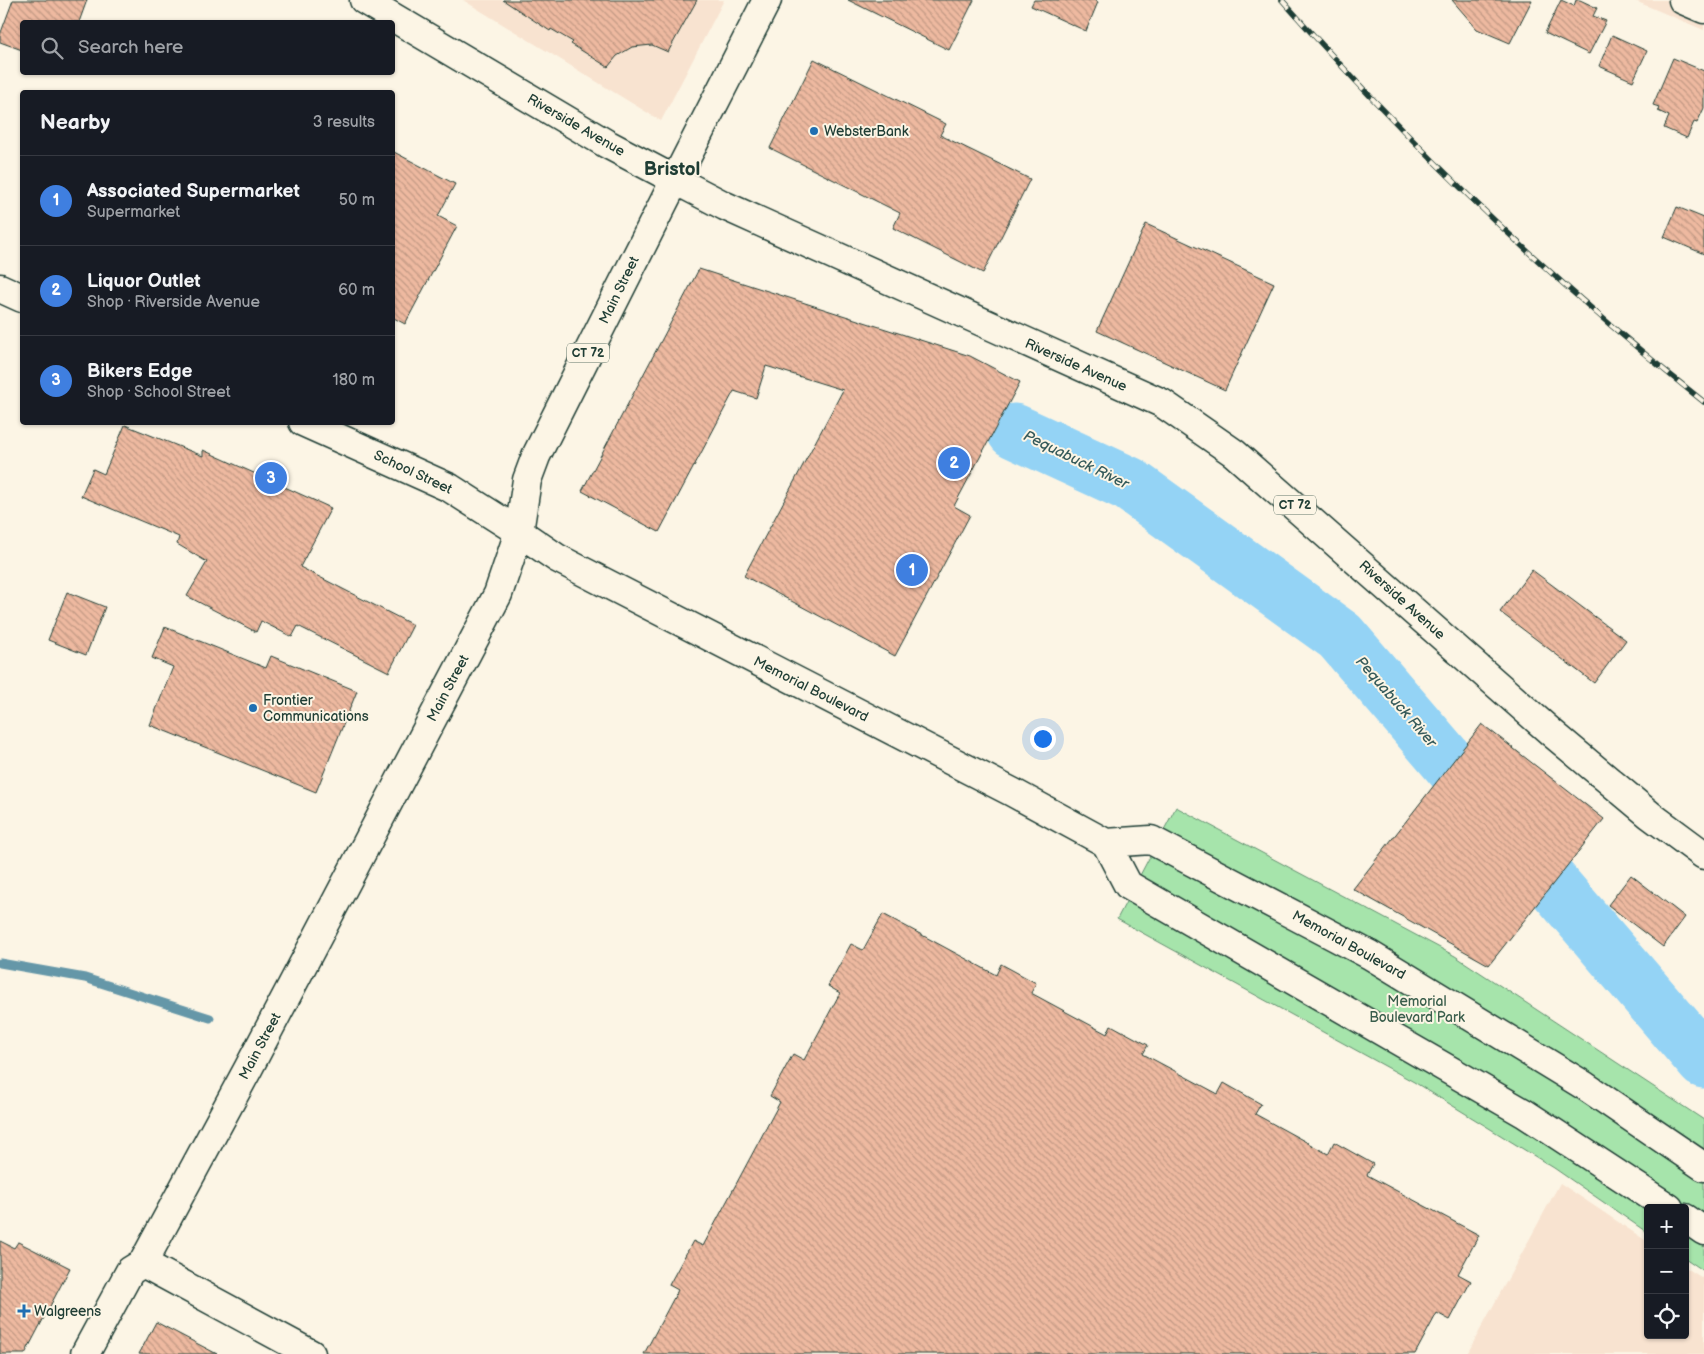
<!DOCTYPE html>
<html lang="en">
<head>
<meta charset="utf-8">
<style>
	:root { --surface:#171b24; --page:#20242c; --text:#f1f3f6; --muted:#9ea1a6; --line:#363941; --accent:#1f6fb2 }
	body { margin:0; font-family:"Balsamiq Sans",sans-serif; background:var(--page); color:var(--text) }
	.controls { position:absolute; right:15px; bottom:15px; display:grid; overflow:hidden; border-radius:5px; box-shadow:0 1px 4px #0004 }
	.controls button { width:45px; height:45px; display:grid; place-items:center; padding:0; border:0; border-bottom:1px solid var(--line); background:var(--surface); color:var(--text); font:25px sans-serif }
	.you { position:absolute; left:1042px; top:738px; width:18px; height:18px; margin:-12px; border:4px solid #fff; border-radius:50%; background:#1a73e8; box-shadow:0 0 0 8px #1a73e833 }
	.badge { display:grid; place-items:center; width:32px; height:32px; border-radius:50%; background:var(--accent); color:#fff; font-size:16px; font-weight:700 }
	.pin { position:absolute; translate:-50% -50%; border:2px solid #fff; box-shadow:0 1px 5px #0006 }
	.list { margin:0; padding:0; list-style:none }
	h2 { display:flex; justify-content:space-between; align-items:center; height:65px; margin:0; padding:0 20px; font-size:21px }
	h2 small { font-size:16px; font-weight:400; color:var(--muted) }
	.list li { display:grid; grid-template-columns:32px 1fr auto; gap:15px; align-items:center; box-sizing:border-box; height:90px; padding:0 20px; border-top:1px solid var(--line) }
	.list b { display:block; font-size:19px; white-space:nowrap }
	.list p { margin:0; font-size:16px; white-space:nowrap; color:var(--muted) }
	.list em { font-size:16px; font-style:normal; color:var(--muted) }
	.icon { flex:none; width:28px; height:28px; fill:none; stroke:currentColor; stroke-width:2; stroke-linecap:round; stroke-linejoin:round }
	.map { position:relative; flex:none; width:1704px; height:1354px; overflow:hidden }
	.search { position:absolute; background:var(--surface); box-shadow:0 1px 4px #0004; left:20px; top:20px; width:375px; height:55px; display:flex; align-items:center; gap:12px; box-sizing:border-box; padding:0 18px; border-radius:5px; color:var(--muted); font-size:19px }
	.panel { position:absolute; background:var(--surface); box-shadow:0 1px 4px #0004; left:20px; top:90px; width:375px; height:335px; border-radius:5px }
	.map>svg:first-child { display:block }
</style>
</head>
<body>
<div class="map">
<svg width="1704" height="1354" viewBox="0 0 1704 1354">
	<defs>
		<pattern id="building-back-hatch" width="6" height="6" patternUnits="userSpaceOnUse" patternTransform="scale(1.25)"><rect width="6" height="6" fill="#eeb9a0"/><path d="M-1 5l2 2M0 0l6 6M5-1l2 2" fill="none" stroke="#c09883"/></pattern>
	</defs>
	<rect width="100%" height="100%" fill="#fcf5e5"/>
	<filter id="ink" filterUnits="userSpaceOnUse"><feTurbulence type="fractalNoise" baseFrequency=".02" numOctaves="2"/><feDisplacementMap in="SourceGraphic" scale="10" xChannelSelector="R" yChannelSelector="G"/><feConvolveMatrix kernelMatrix="1 2 1 2 8 2 1 2 1" color-interpolation-filters="sRGB"/></filter>
	<g filter="url(#ink)">
		<g fill="#f8e3d0">
			<polygon points="463,0 724,0 661,121"/>
			<polygon points="1633,0 1704,0 1704,30"/>
			<polygon points="1560,1183 1648,1242 1648,1335 1685,1335 1685,1267 1704,1279 1704,1354 1467,1354"/>
		</g>
		<polygon fill="#a6e4ab" stroke="#629070" points="1176,807 1455,956 1704,1120 1704,1271 1685,1258 1685,1208 1648,1208 1648,1233 1554,1168 1414,1082 1117,919"/>
		<g fill="none" stroke-linecap="round" stroke-linejoin="round">
			<polyline stroke="#6597a8" stroke-width="9" points="0,963 85,978 210,1018"/>
			<polyline stroke="#94d3f5" stroke-width="55" points="1014,431 1129,484 1340,636 1704,1061"/>
		</g>
		<g fill="url(#building-back-hatch)" stroke="#1f3d34">
			<polygon points="13,0 87,0 79,22 22,22 22,50 0,42 0,35"/>
			<polygon points="503,0 697,0 668,52 652,45 632,47 617,56 608,67 571,44 573,42 551,29 550,31"/>
			<polygon points="848,0 974,0 949,50"/>
			<polygon points="1034,0 1094,0 1098,2 1086,31 1031,6"/>
			<polygon points="1452,0 1532,0 1510,43 1477,29"/>
			<polygon points="1561,0 1574,6 1576,0 1580,0 1597,8 1593,16 1606,21 1589,54 1545,33"/>
			<polygon points="1612,35 1647,51 1633,81 1599,66"/>
			<polygon points="1673,58 1704,71 1704,108 1697,123 1694,122 1687,138 1664,128 1669,116 1658,111 1659,107 1653,105"/>
			<polygon points="814,59 946,124 940,135 1030,179 983,273 893,228 900,213 770,148"/>
			<polygon points="392,151 455,184 438,216 457,226 405,324 392,317"/>
			<polygon points="1677,207 1704,218 1704,254 1664,237"/>
			<polygon points="1146,224 1274,283 1225,390 1097,331"/>
			<polygon points="699,269 970,356 1020,382 954,506 970,515 895,656 744,576 843,390 766,366 756,398 734,391 659,532 582,491"/>
			<polygon points="125,425 203,456 203,450 331,508 300,567 413,625 389,672 298,626 292,637 261,621 256,632 187,596 207,562 177,544 179,537 81,496 93,469 104,474"/>
			<polygon points="1532,570 1626,640 1594,683 1500,612"/>
			<polygon points="67,592 105,607 86,655 48,640"/>
			<polygon points="165,627 266,668 271,656 357,691 316,792 150,725 173,667 152,658"/>
			<polygon points="1482,724 1604,819 1489,965 1353,889"/>
			<polygon points="1631,875 1685,917 1663,947 1608,905"/>
			<polygon points="883,914 996,975 1001,964 1036,983 1031,993 1107,1034 1111,1025 1148,1045 1143,1054 1218,1094 1224,1083 1261,1104 1255,1114 1328,1154 1334,1142 1373,1164 1367,1175 1479,1235 1458,1274 1471,1281 1450,1320 1437,1313 1415,1354 644,1354 678,1290 669,1285 693,1241 703,1246 780,1102 770,1096 793,1054 804,1060 840,993 828,986 851,944 863,950"/>
			<polygon points="0,1241 14,1248 18,1242 70,1268 25,1354 0,1354"/>
			<polygon points="156,1322 217,1354 139,1354"/>
		</g>
		<g fill="none" stroke-linecap="round" stroke-linejoin="round">
			<g stroke="#1f3d34" stroke-width="31">
				<g id="minor">
					<polyline points="364,0 607,144 675,180 767,0"/>
					<polyline points="1683,0 1704,9"/>
					<polyline points="143,1263 311,1354"/>
					<polyline points="85,1354 130,1271 143,1263 248,1069 498,594 519,532"/>
				</g>
			</g>
			<g stroke="#1f3d34" stroke-width="31">
				<g id="major">
					<polyline points="519,532 557,558 1012,792 1106,843 1151,840 1370,955 1585,1086 1704,1167"/>
					<polyline points="1106,843 1128,885 1524,1113 1669,1208"/>
					<polyline points="1685,1218 1704,1231"/>
				</g>
			</g>
			<g stroke="#1f3d34" stroke-width="31">
				<g id="highway">
					<polyline points="0,288 22,298"/>
					<polyline points="303,422 450,488 519,532 527,480 536,456 675,180 725,206 1162,403 1234,453 1552,733 1650,815 1704,855"/>
				</g>
			</g>
			<use href="#minor" stroke="#fcf5e5" stroke-width="28"/>
			<use href="#major" stroke="#fcf5e5" stroke-width="28"/>
			<use href="#highway" stroke="#fcf5e5" stroke-width="28"/>
			<g stroke="#1f3d34" stroke-width="5.5">
				<path id="rail" d="M1282,0c129,146 269,281 422,402"/>
			</g>
			<use href="#rail" stroke="#fcf5e5" stroke-width="4" stroke-dasharray="11" stroke-linecap="butt"/>
		</g>
	</g>
	<g fill="#1f6fb2" stroke="#fcf5e5" stroke-width="2">
		<circle cx="814" cy="131" r="5"/>
		<circle cx="253" cy="708" r="5"/>
		<path d="M21.5 1303.5h5v5h5v5h-5v5h-5v-5h-5v-5h5z"/>
	</g>
	<g text-anchor="middle" dominant-baseline="central" stroke-width="4" stroke-linejoin="round" paint-order="stroke">
		<g fill="#fcf5e5" stroke="#617469" stroke-width="1">
			<rect x="567" y="343.5" width="42" height="19" rx="4"/>
			<rect x="1274" y="495.5" width="42" height="19" rx="4"/>
		</g>
		<g font-size="12" font-weight="bold" fill="#1f3d34">
			<text x="588" y="353">CT 72</text>
			<text x="1295" y="505">CT 72</text>
		</g>
		<g font-size="14" fill="#1f3d34" stroke="#fcf5e5">
			<text transform="translate(576 125) rotate(30)">Riverside Avenue</text>
			<text transform="translate(619 290) rotate(-64)">Main Street</text>
			<text transform="translate(1076 365) rotate(24)">Riverside Avenue</text>
			<text transform="translate(413 472) rotate(25)">School Street</text>
			<text transform="translate(1402 600) rotate(42)">Riverside Avenue</text>
			<text transform="translate(448 688) rotate(-62)">Main Street</text>
			<text transform="translate(811 689) rotate(27)">Memorial Boulevard</text>
			<text transform="translate(1349 945) rotate(29)">Memorial Boulevard</text>
			<text transform="translate(260 1046) rotate(-62)">Main Street</text>
		</g>
		<g font-size="14" fill="#1f3d34" stroke="#fcf5e5" text-anchor="start">
			<text x="824" y="131">WebsterBank</text>
			<text x="263" y="700">Frontier<tspan x="263" dy="16">Communications</tspan></text>
			<text x="34" y="1311">Walgreens</text>
		</g>
		<g font-size="14" fill="#3a5e4c" stroke="#fcf5e5">
			<text x="1417" y="1001">Memorial<tspan x="1417" dy="16">Boulevard Park</tspan></text>
		</g>
		<g font-size="15" font-style="italic" fill="#365b5b" stroke="#fcf5e5">
			<text transform="translate(1076 460) rotate(26)">Pequabuck River</text>
			<text transform="translate(1396 702) rotate(49)">Pequabuck River</text>
		</g>
		<g font-size="19" font-weight="bold" fill="#1f3d34" stroke="#fcf5e5">
			<text x="672" y="169">Bristol</text>
		</g>
	</g>
</svg>
<div class="controls">
<button>+</button>
<button>−</button>
<button><svg class="icon" aria-label="locate" viewBox="0 0 24 24"><circle cx="12" cy="12" r="6"/><path d="M12 2v4M12 18v4M2 12h4M18 12h4"/></svg></button>
</div>
<div class="you"></div>
<div class="pin badge" style="left:912px;top:570px;background:#3f7fe0">1</div>
<div class="pin badge" style="left:954px;top:463px;background:#3f7fe0">2</div>
<div class="pin badge" style="left:271px;top:478px;background:#3f7fe0">3</div>
<div class="search"><svg class="icon" aria-label="search" viewBox="0 0 24 24"><circle cx="10" cy="10" r="6"/><path d="M15 15l6 6"/></svg>Search here</div>
<section class="panel">
<h2>Nearby<small>3 results</small></h2>
<ul class="list">
<li><span class="badge" style="background:#3f7fe0">1</span><div><b>Associated Supermarket</b><p>Supermarket</p></div><em>50 m</em></li>
<li><span class="badge" style="background:#3f7fe0">2</span><div><b>Liquor Outlet</b><p>Shop · Riverside Avenue</p></div><em>60 m</em></li>
<li><span class="badge" style="background:#3f7fe0">3</span><div><b>Bikers Edge</b><p>Shop · School Street</p></div><em>180 m</em></li>
</ul>
</section>
</div>
</body>
</html>
